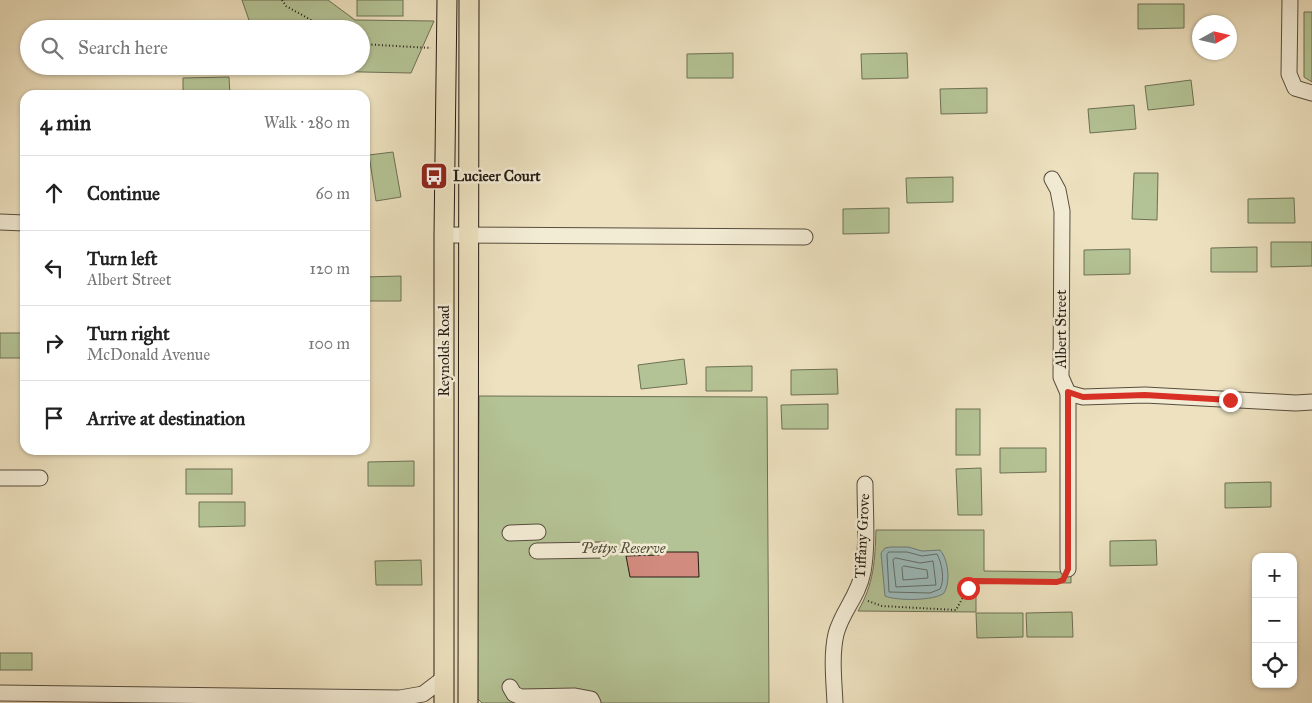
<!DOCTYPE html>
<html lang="en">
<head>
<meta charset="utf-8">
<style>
	:root { --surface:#fff; --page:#f2f2f2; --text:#222; --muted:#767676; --line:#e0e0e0 }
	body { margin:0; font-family:"IM FELL Great Primer",serif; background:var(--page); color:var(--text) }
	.controls { position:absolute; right:15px; bottom:15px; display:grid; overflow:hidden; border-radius:10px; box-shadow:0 1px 4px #0004 }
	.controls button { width:45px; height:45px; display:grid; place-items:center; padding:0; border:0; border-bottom:1px solid var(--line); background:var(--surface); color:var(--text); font:25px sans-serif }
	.compass { position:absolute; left:1192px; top:15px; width:45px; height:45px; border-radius:50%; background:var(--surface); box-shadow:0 1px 4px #0004; rotate:82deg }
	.stop { position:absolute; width:15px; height:15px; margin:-11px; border:4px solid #d93025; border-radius:50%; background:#fff }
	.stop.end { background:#d93025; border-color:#fff; box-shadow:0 1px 5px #0008 }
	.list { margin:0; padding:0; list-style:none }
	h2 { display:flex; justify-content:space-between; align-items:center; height:65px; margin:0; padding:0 20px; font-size:21px }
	h2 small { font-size:16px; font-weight:400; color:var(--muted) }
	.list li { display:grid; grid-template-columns:32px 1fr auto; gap:15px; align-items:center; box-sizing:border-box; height:75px; padding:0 20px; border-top:1px solid var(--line) }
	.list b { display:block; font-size:19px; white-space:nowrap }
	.list p { margin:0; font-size:16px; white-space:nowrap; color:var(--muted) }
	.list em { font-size:16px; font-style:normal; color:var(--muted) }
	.icon { flex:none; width:28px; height:28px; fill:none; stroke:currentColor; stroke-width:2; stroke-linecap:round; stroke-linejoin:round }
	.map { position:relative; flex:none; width:1312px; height:703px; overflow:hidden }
	.search { position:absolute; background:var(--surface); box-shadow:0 1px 4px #0004; left:20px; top:20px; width:350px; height:55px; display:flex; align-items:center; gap:12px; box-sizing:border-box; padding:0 18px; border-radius:28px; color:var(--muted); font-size:19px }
	.panel { position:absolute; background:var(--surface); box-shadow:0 1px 4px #0004; left:20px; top:90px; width:350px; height:365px; border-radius:15px }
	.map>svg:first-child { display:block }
</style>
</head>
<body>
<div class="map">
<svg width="1312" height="703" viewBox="0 0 1312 703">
	<rect width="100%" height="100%" fill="#ede1bf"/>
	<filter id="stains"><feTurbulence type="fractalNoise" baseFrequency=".004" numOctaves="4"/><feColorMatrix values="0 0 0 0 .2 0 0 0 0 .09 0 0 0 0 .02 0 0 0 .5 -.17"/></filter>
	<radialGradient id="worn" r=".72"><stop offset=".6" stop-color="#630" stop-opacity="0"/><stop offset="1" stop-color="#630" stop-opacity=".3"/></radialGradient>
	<g fill="#b4c395" stroke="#6d7054">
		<polygon points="242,0 328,0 355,20 434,21 411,73 267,70 266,66 361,66 361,29 252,29"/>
		<rect x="357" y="0" width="46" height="16"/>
		<polygon points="1138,4 1184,4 1184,28 1138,29"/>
		<polygon points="1304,12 1312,12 1312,82 1304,77"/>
		<polygon points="733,53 733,78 687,78 687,54"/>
		<polygon points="907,53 908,78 862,79 861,54"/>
		<polygon points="229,77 230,95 183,95 183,78"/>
		<polygon points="1191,80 1194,105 1148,110 1145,86"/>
		<polygon points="987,88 987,113 941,114 940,89"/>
		<polygon points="1134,105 1136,129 1090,133 1088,109"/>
		<polygon points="393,152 401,197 376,201 369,155"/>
		<polygon points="1134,173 1158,173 1157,220 1132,219"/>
		<polygon points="953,177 953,202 907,203 906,178"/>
		<polygon points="1294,198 1295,223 1248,223 1248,199"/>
		<polygon points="889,208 889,233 843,234 843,209"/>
		<polygon points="1271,242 1312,242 1312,266 1271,267"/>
		<polygon points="1257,247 1257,272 1211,272 1211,248"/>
		<polygon points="1130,249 1130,274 1084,275 1084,250"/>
		<polygon points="401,276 401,301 365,301 365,277"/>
		<rect x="0" y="333" width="25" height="25"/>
		<polygon points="684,359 687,384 641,389 638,365"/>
		<polygon points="752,366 752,391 706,391 706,367"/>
		<polygon points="837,369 838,394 791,395 791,370"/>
		<polygon points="479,396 767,397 769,703 482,703 477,698"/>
		<polygon points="828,404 828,429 782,429 781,405"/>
		<rect x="956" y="409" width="24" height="46"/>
		<polygon points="1000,448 1046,448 1046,472 1000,473"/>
		<polygon points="414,461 414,486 368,486 368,462"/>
		<polygon points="981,468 982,515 958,515 956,469"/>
		<rect x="186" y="469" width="46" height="25"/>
		<polygon points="1271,482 1271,507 1225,508 1225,483"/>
		<polygon points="199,502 245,502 245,526 199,527"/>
		<path d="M876,530h108v41l87,1v11l-95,-1v30l-118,-1c16,-27 17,-51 18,-81z"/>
		<polygon points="1156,540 1157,565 1110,566 1110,541"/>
		<polygon points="421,560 422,585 376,585 375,561"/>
		<polygon points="1072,612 1073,637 1027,637 1026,613"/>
		<polygon points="976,613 1023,613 1023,637 977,638"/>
		<rect x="0" y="653" width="32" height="17"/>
	</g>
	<path fill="#9cbbbb" stroke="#6d7b78" d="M891,547h17l14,4 18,-1c8,9 11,31 4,43 -9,8 -48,8 -59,3l-4,-43 4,-5z"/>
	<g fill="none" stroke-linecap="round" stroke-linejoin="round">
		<g stroke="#616c68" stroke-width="1">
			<path d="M889,552h18l15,4 15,-2c5,9 8,26 3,35l-10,4 -41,-1 -2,-37z"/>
			<polygon points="896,558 920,563 933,561 936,585 896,587 893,560"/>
			<polygon points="904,566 927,570 928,578 903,580 902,568"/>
		</g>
	</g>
	<polygon fill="#d28b7f" stroke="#261c14" points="659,552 698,552 699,577 630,577 626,556 659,555"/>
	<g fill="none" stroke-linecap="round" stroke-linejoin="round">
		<g stroke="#584d3f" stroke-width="17">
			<g id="minor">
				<polyline points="1290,0 1289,74 1295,88 1312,93"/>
				<polyline points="1052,179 1058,190 1062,211 1061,377 1068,393 1068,569"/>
				<polyline points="0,222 25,223"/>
				<polyline points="444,235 805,237"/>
				<polyline points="1068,393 1083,397 1145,395 1296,403 1312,402"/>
				<polyline points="0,478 40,478"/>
				<polyline points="510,533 538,532"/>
				<polyline points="537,551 603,550"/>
				<polyline points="510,687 514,694 521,697 575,696 591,699 593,703"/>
				<polyline points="0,693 400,698 423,694 444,678"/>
				<path d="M835,703c-1,-22 -4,-47 1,-69 6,-23 22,-37 27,-62 5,-28 2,-60 2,-88"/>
			</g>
		</g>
		<g stroke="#261c14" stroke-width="21">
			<g id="major">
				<polyline points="444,703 444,235 447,0"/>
				<polyline points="468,703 469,0"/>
			</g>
		</g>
		<g stroke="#261c14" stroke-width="2" stroke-dasharray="1 2.5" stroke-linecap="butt">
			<polyline points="282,0 286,6 327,29"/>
			<polyline points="361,44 431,48"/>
			<polyline points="868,601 882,606 956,610 968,588 975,581 1057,582 1063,580"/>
		</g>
		<use href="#minor" stroke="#f3ecd5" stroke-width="15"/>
		<use href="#major" stroke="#ede1bf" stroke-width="19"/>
	</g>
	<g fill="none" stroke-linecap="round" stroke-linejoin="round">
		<polyline stroke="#d93025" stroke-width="6" points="968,588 975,581 1057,582 1063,580 1068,569 1068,392 1083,397 1145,395 1230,400"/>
	</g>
	<defs>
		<g id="bus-square" transform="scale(1.4375)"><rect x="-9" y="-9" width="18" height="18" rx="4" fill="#8f2418" stroke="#f3ecd5"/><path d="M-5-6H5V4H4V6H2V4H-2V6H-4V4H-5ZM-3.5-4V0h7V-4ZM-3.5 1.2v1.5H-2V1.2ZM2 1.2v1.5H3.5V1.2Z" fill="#fff"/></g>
	</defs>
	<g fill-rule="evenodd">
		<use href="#bus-square" x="434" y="176"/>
	</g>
	<g text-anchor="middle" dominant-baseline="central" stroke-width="5" stroke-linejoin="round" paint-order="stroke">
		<g font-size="15" font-weight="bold" fill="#261c14" stroke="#f3ecd5" text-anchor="start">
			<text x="453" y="176">Lucieer Court</text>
		</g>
		<g font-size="15" fill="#261c14" stroke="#f3ecd5">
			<text transform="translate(1061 329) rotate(-90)">Albert Street</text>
			<text transform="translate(444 351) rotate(-90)">Reynolds Road</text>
			<text transform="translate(862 536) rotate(-87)">Tiffany Grove</text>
		</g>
		<g font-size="15" font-style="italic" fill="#514e3b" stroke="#f3ecd5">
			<text x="623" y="548">Pettys Reserve</text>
		</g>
	</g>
	<rect width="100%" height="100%" filter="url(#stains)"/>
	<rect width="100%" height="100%" fill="url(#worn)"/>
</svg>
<div class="controls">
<button>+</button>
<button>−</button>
<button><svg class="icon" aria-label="locate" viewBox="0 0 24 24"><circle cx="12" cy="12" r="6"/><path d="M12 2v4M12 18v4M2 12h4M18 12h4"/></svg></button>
</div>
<svg class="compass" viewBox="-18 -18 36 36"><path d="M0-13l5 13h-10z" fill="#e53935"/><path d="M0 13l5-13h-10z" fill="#767676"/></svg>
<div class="stop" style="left:968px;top:588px"></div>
<div class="stop end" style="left:1230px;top:400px"></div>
<div class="search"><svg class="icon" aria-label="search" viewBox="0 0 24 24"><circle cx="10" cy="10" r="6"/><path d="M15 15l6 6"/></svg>Search here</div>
<section class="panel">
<h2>4 min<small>Walk · 280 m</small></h2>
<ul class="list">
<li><svg class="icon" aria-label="ahead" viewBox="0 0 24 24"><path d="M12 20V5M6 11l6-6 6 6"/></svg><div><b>Continue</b></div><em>60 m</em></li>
<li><svg class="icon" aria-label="left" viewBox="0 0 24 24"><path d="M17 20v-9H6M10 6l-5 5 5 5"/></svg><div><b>Turn left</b><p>Albert Street</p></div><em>120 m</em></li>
<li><svg class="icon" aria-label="right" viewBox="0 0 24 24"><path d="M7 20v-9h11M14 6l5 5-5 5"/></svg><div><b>Turn right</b><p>McDonald Avenue</p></div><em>100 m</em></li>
<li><svg class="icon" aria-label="arrive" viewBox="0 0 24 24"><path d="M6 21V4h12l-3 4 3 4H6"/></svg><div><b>Arrive at destination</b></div></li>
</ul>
</section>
</div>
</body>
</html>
